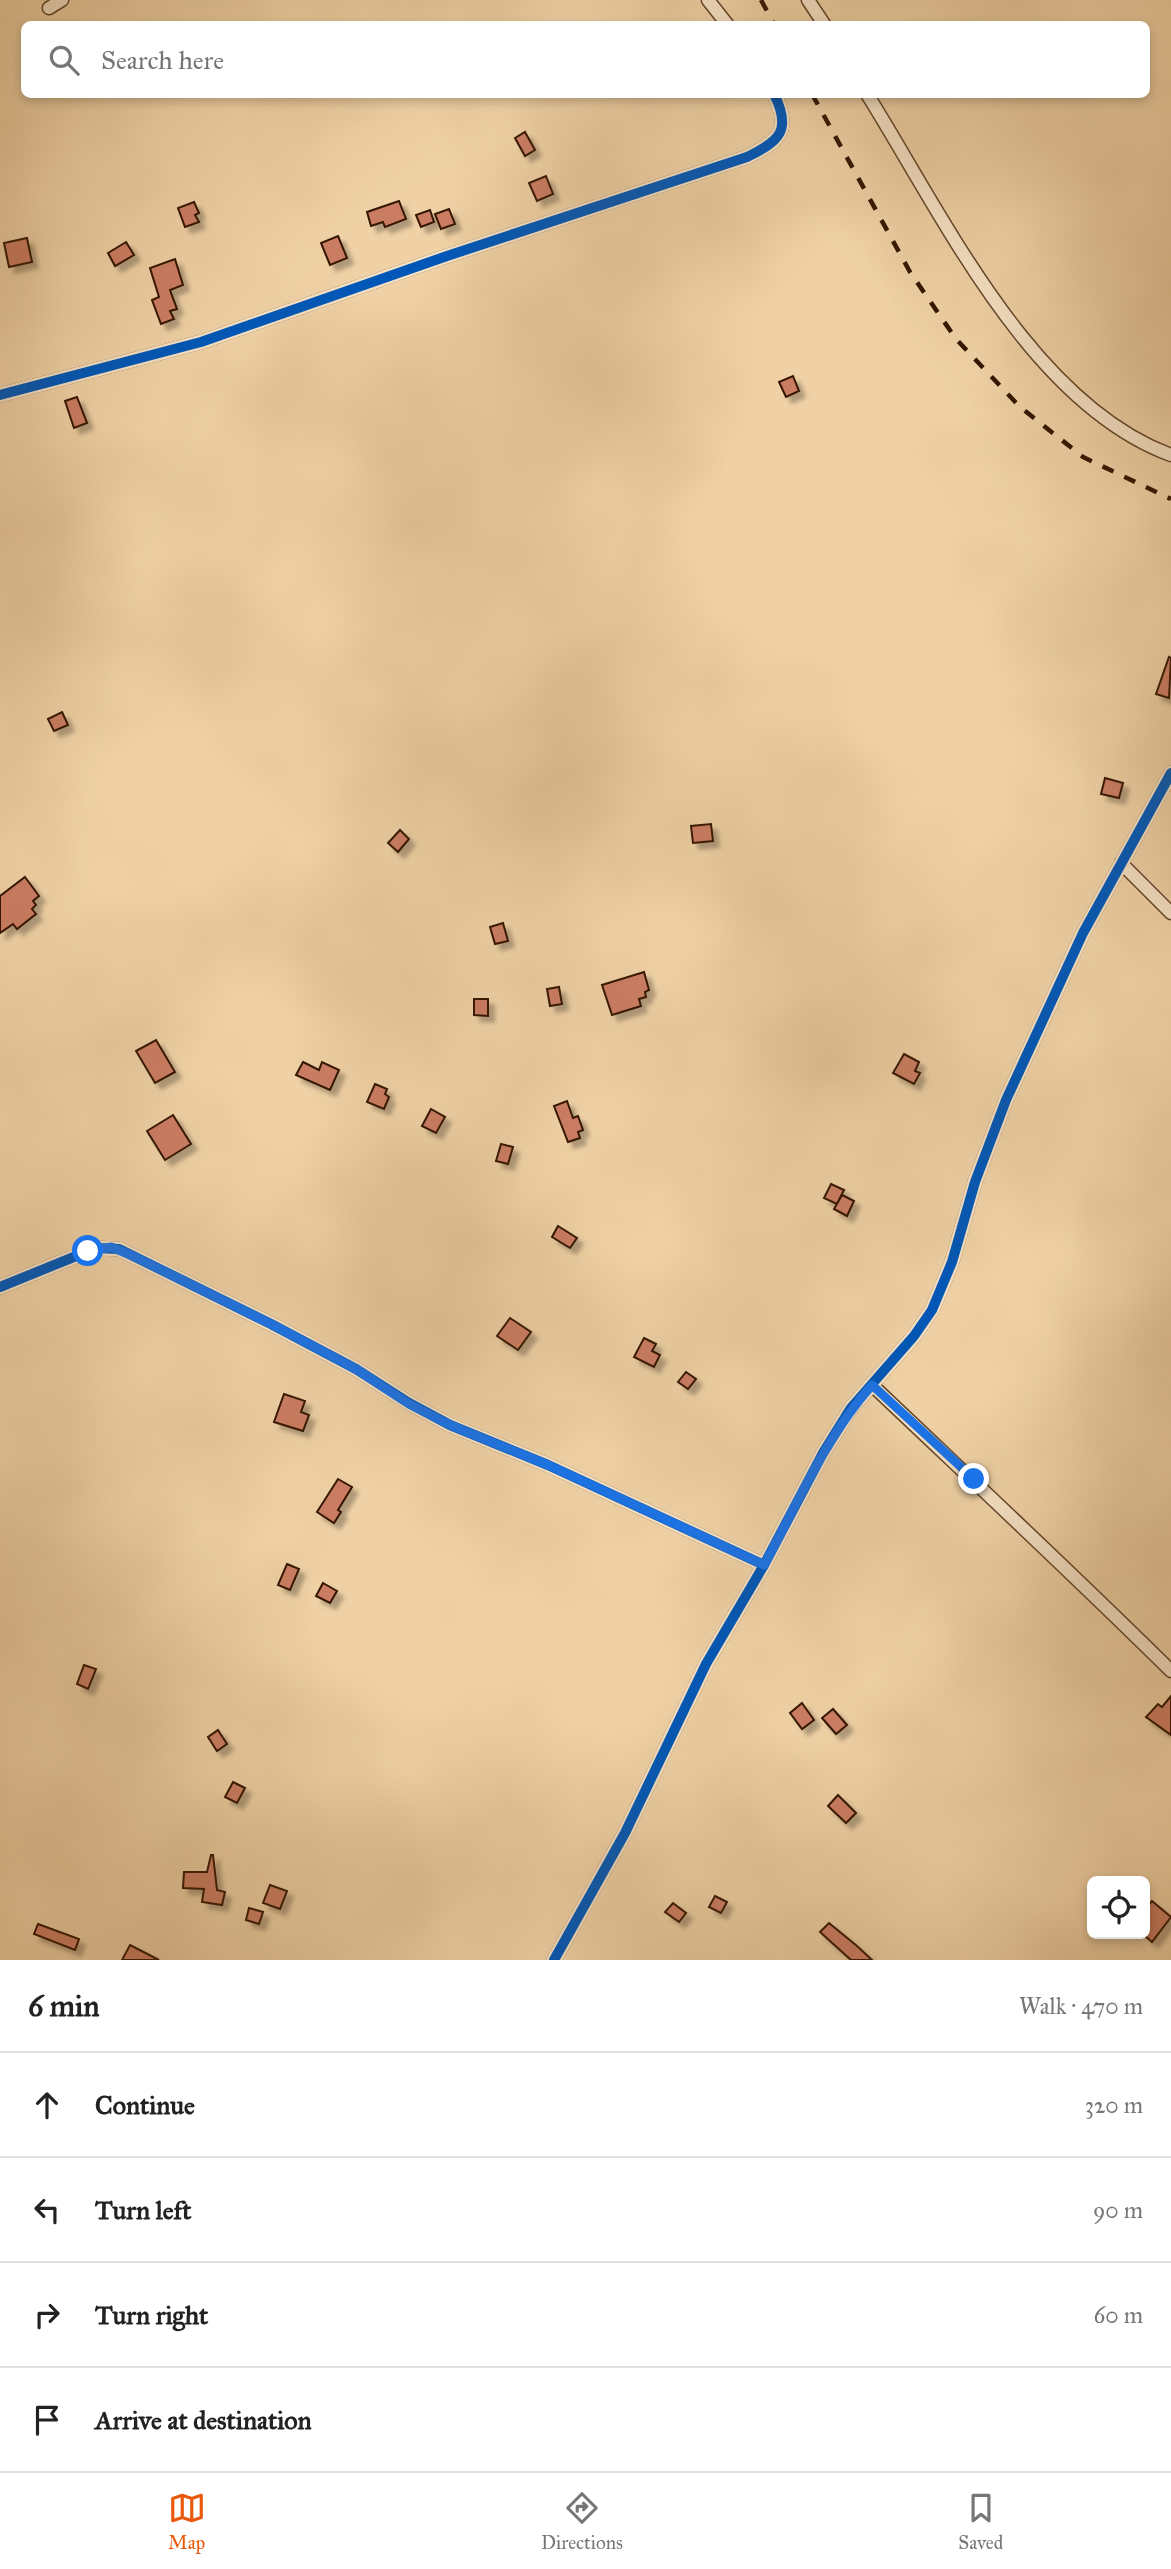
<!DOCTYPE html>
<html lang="en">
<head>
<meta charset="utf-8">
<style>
	:root { --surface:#fff; --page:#f6f6f6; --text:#222; --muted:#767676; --line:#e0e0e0; --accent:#ea580c }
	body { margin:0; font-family:"IM FELL Great Primer",serif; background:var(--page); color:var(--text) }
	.controls { position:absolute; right:21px; bottom:21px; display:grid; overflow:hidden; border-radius:10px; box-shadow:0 4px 10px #0003 }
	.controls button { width:63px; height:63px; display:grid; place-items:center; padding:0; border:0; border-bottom:2px solid var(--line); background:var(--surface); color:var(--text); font:35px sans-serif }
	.stop { position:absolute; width:21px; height:21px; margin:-16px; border:5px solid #1a73e8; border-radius:50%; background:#fff }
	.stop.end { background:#1a73e8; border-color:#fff; box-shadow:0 2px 7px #0008 }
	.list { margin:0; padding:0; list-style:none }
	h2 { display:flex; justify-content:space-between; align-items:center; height:91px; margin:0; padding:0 28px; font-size:30px }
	h2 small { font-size:23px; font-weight:400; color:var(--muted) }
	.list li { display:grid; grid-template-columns:46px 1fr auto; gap:21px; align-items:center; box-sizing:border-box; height:105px; padding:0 28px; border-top:2px solid var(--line) }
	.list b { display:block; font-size:26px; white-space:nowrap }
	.list em { font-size:23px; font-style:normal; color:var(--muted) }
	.icon { flex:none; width:38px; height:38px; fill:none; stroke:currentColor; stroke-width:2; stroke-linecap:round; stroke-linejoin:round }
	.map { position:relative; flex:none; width:1171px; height:1960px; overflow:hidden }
	.search { position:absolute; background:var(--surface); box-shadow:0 4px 10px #0003; left:21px; right:21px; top:21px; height:77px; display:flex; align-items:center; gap:18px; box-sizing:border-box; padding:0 24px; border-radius:10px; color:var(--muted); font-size:26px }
	.sheet { height:511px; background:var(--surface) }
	nav { display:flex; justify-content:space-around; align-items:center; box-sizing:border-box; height:98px; border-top:2px solid var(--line); background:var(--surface); font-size:19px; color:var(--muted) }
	nav a { display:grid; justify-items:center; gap:4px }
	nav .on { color:var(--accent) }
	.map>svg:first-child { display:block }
</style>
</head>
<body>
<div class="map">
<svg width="1171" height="1960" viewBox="0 0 1171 1960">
	<defs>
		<filter id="shadow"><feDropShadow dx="6" dy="6" stdDeviation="2" flood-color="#0004"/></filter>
	</defs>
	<rect width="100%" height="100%" fill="#efd1a5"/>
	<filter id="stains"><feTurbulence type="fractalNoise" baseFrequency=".00286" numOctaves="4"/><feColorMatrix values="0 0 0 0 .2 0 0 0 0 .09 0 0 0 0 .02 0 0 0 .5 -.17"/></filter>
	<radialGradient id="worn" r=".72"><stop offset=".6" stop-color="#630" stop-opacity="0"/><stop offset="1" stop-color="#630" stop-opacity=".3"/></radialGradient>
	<g fill="#cb7d63" stroke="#341600" stroke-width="2" filter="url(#shadow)">
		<polygon points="525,132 535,150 525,156 515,138"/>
		<polygon points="546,176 553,194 537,201 529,183"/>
		<polygon points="399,201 406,219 385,227 383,222 371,226 367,212"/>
		<polygon points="194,202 199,213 195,215 199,222 185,227 178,208"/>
		<polygon points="449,209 455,224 441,229 435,214"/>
		<polygon points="430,210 434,222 421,227 416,215"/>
		<polygon points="338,236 347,258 330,265 321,243"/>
		<polygon points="27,238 32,262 9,267 4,243"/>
		<polygon points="126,242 134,255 115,266 108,253"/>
		<polygon points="175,259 183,285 170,290 177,309 170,311 174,319 161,324 152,300 159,297 150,268"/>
		<polygon points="793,376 799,391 786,397 779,382"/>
		<polygon points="77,397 87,423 74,428 65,401"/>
		<polygon points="1169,657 1171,658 1169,698 1156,694"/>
		<polygon points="62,712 68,725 54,731 48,719"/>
		<polygon points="1105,778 1123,783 1119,798 1101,794"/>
		<polygon points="711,824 713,841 693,843 691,826"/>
		<polygon points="400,830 409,839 398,852 388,843"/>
		<polygon points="25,877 39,896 33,901 36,905 32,909 36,914 17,929 13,924 0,933 0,896"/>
		<polygon points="503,923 508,941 495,944 490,927"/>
		<polygon points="644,972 649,990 645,992 646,997 639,999 641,1006 612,1015 602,985"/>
		<polygon points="559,987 562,1004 550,1006 547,989"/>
		<polygon points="474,999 488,999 488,1016 474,1015"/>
		<polygon points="156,1040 175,1072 155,1083 136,1051"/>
		<polygon points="904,1054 919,1062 915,1071 920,1073 914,1084 893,1073"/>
		<polygon points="303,1062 319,1070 322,1062 339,1070 330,1090 296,1075"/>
		<polygon points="375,1084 387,1089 385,1094 389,1097 384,1109 367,1102"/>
		<polygon points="567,1101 573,1118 578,1116 583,1130 578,1132 580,1138 568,1142 554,1106"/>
		<polygon points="431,1109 445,1117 436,1133 422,1126"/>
		<polygon points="173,1115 191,1144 165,1160 147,1131"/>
		<polygon points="501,1144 513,1147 508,1164 496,1161"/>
		<polygon points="831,1184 844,1190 837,1204 824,1198"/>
		<polygon points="842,1195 854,1201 847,1216 834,1209"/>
		<polygon points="558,1226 577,1238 570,1248 552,1237"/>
		<polygon points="510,1318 531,1332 518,1350 497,1336"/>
		<polygon points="644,1338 656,1344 652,1351 660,1355 654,1367 634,1357"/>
		<polygon points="686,1372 696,1379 688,1389 678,1382"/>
		<polygon points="284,1394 305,1401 301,1412 309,1415 303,1431 274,1422"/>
		<polygon points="338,1479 352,1487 338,1510 341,1512 334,1523 317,1512"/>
		<polygon points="287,1564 299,1569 290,1590 278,1585"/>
		<polygon points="323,1583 337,1591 330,1603 316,1596"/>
		<polygon points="84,1665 96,1669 88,1689 77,1684"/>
		<polygon points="1171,1696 1171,1735 1146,1717 1158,1704 1162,1707"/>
		<polygon points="802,1703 814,1720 802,1729 790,1713"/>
		<polygon points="833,1709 847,1725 836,1734 822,1718"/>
		<polygon points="218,1730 227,1744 217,1751 208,1737"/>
		<polygon points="233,1782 245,1788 237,1803 225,1797"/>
		<polygon points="838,1795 856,1813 846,1823 828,1806"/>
		<polygon points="211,1855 213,1855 217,1890 225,1892 222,1905 202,1902 204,1889 183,1888 184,1872 207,1872"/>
		<polygon points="270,1885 287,1891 280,1909 263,1903"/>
		<polygon points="715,1896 727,1902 721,1913 709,1907"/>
		<polygon points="1152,1901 1171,1917 1152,1942 1145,1936 1145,1910"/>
		<polygon points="673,1903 686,1913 679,1922 665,1912"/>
		<polygon points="249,1908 263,1912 259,1924 246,1920"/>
		<polygon points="829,1923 857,1946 872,1960 851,1960 820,1932"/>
		<polygon points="38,1924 79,1939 75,1950 34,1934"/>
		<polygon points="130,1945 159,1960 122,1960"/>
	</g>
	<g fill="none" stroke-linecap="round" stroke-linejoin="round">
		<g stroke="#634529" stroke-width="15">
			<g id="minor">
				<polyline points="708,0 727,24"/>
				<polyline points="808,0 824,24"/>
				<polyline points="49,8 62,0"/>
				<path d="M867,94c76,121 163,309 304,361"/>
				<path d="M0,395l201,-53 246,-86 300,-99c33,-16 45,-27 27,-63"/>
				<polyline points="1121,863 1171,913"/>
				<polyline points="0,1287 96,1248 119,1249 271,1324 356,1369 409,1403 450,1425 548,1465 764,1565"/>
				<path d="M872,1385c100,95 201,189 299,286"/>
				<polyline points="554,1960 625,1833 706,1664 764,1565 823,1453 851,1408 914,1336 932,1310 952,1262 975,1182 1006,1100 1083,933 1171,773"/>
			</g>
		</g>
		<use href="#minor" stroke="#f5e1c4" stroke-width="12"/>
		<g stroke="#341600" stroke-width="4.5" stroke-dasharray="12 12" stroke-linecap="butt">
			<polyline points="761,0 774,24"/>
			<polyline points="812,94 910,272 956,339 1019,406 1083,457 1171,499"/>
		</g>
		<g stroke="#f5e1c4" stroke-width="15">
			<g id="cycleway">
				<path d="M0,395l201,-53 246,-86 300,-99c33,-16 45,-27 27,-63"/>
				<polyline points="0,1287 96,1248 119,1249 271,1324 356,1369 409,1403 450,1425 548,1465 764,1565"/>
				<polyline points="554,1960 625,1833 706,1664 764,1565 823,1453 851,1408 914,1336 932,1310 952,1262 975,1182 1006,1100 1083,933 1171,773"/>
			</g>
		</g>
		<use href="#cycleway" stroke="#0057b8" stroke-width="10"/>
	</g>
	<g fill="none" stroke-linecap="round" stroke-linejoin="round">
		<path stroke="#1a73e8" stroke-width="9" d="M88,1251l23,-4 22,9 138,68 85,45 53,35 41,21 98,40 216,100c34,-62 61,-127 108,-180l102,94"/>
	</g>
	<rect width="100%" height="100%" filter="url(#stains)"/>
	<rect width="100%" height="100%" fill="url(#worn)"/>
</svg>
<div class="controls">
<button><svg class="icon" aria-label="locate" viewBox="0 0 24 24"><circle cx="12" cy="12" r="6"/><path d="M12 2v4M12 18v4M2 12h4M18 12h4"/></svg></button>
</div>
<div class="stop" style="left:88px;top:1251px"></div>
<div class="stop end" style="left:974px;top:1479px"></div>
<div class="search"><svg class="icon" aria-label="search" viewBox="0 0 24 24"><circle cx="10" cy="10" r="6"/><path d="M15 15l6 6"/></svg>Search here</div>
</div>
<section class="sheet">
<h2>6 min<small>Walk · 470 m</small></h2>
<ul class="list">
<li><svg class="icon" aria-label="ahead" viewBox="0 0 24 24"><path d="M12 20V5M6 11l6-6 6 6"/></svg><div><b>Continue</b></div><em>320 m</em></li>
<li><svg class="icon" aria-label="left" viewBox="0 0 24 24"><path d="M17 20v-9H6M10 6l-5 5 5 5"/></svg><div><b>Turn left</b></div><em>90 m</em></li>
<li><svg class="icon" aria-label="right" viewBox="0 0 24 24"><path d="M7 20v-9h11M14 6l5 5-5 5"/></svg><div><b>Turn right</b></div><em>60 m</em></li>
<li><svg class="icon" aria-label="arrive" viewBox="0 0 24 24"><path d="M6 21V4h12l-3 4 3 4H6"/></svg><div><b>Arrive at destination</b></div></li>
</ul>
</section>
<nav>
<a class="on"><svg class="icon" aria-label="map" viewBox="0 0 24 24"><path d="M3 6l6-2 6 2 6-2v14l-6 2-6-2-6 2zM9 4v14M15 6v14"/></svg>Map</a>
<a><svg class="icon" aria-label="directions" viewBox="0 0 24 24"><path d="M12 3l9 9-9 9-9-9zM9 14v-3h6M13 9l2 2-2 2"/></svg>Directions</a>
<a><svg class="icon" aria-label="saved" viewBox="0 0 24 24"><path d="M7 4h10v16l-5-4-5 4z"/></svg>Saved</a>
</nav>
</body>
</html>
